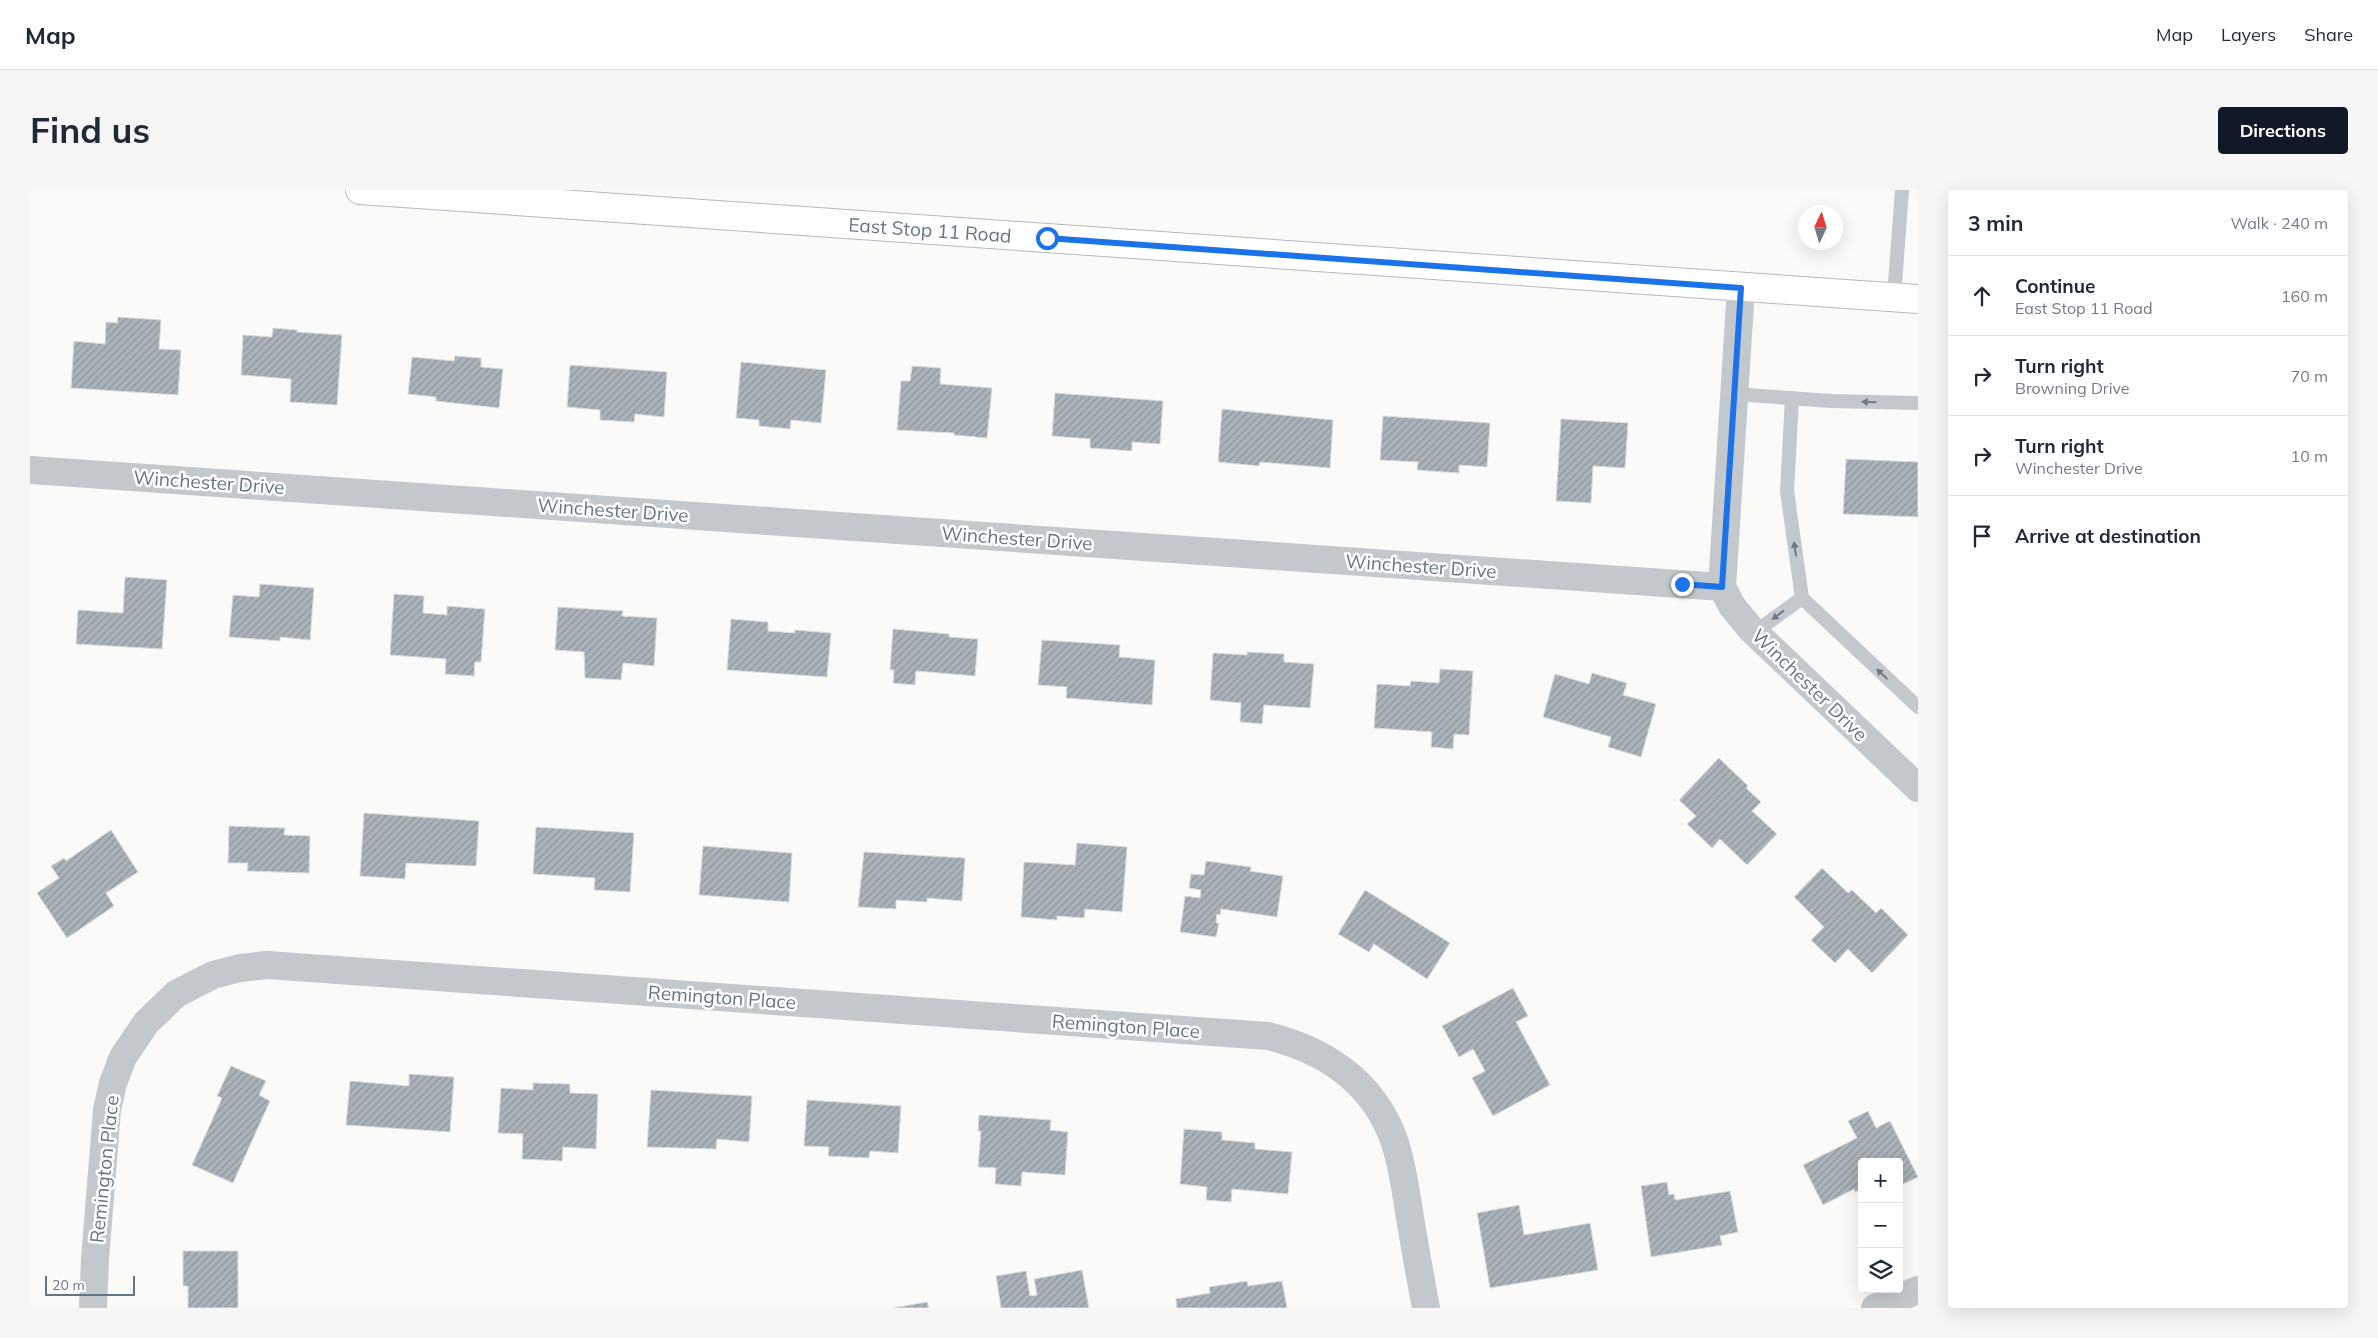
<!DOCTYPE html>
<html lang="en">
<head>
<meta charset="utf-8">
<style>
	:root { --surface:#fff; --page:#f6f6f7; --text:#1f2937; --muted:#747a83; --line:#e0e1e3; --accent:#111827 }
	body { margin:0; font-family:Mulish,sans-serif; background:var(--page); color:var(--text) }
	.controls { position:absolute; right:15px; bottom:15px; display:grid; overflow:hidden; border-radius:5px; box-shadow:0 5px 20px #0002 }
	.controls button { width:45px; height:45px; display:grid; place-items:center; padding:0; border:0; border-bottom:1px solid var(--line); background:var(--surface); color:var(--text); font:25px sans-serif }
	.compass { position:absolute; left:1768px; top:15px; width:45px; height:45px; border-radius:50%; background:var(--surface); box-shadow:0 5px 20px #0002; rotate:4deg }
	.scale { position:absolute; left:15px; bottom:12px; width:90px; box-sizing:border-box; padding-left:5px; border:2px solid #657683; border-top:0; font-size:14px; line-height:18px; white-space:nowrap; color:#657683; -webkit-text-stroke:4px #fff; paint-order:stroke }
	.stop { position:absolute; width:15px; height:15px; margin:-11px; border:4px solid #1a73e8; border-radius:50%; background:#fff }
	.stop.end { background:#1a73e8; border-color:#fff; box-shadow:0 1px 5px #0008 }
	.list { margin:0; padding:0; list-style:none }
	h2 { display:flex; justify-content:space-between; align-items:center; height:65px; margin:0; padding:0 20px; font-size:21px }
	h2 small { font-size:16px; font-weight:400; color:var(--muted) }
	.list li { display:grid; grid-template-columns:32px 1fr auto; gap:15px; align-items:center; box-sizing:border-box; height:80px; padding:0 20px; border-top:1px solid var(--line) }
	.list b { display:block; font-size:19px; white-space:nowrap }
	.list p { margin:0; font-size:16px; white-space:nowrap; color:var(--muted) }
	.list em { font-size:16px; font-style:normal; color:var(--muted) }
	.icon { flex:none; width:28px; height:28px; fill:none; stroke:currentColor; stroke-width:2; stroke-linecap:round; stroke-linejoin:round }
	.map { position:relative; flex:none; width:1888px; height:1118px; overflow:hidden; border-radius:5px }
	header { display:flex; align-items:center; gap:30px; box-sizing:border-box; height:70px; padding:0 25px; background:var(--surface); border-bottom:1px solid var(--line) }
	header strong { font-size:24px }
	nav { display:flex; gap:28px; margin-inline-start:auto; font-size:18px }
	.intro { display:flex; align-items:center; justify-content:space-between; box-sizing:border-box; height:120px; padding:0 30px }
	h1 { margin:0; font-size:35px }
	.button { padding:12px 22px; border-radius:5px; background:var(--accent); color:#fff; font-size:18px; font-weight:700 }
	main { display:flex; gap:30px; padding:0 30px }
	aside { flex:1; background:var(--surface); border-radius:5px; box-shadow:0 5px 20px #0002 }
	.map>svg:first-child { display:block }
</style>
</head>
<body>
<header>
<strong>Map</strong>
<nav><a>Map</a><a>Layers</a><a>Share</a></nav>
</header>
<div class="intro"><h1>Find us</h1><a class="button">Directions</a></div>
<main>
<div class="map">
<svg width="1888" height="1118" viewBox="0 0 1888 1118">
	<defs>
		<pattern id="building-hatch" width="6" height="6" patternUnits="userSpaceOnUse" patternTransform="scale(1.25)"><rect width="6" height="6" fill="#aab3b9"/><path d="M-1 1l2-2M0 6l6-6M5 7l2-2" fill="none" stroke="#8e969c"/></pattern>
	</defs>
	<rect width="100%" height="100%" fill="#fafaf8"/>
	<g fill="url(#building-hatch)" stroke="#dcdcda">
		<polygon points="88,127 131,130 129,159 151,160 148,205 41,198 44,151 75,154 76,132 87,133"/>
		<polygon points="243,138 267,140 267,142 312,145 307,215 260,212 261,189 211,185 213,145 242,147"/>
		<polygon points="425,166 451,168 451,177 473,179 469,218 406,211 406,207 378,204 382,167 424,171"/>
		<polygon points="711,172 796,180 791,233 761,230 760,239 729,236 729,230 706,228"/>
		<polygon points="540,175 637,182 634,227 605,224 604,232 570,230 570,220 537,217"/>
		<polygon points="882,176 911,178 910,194 962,198 957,248 924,245 924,243 867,240 871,191 880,191"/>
		<polygon points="1025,203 1133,211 1130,254 1102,252 1102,261 1060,258 1060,249 1022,246"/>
		<polygon points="1192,219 1303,230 1300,278 1230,272 1229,276 1188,272"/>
		<polygon points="1353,226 1460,233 1457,277 1429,275 1429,283 1387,280 1388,272 1350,270"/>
		<polygon points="1531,229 1598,233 1595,278 1563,276 1561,313 1526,311"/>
		<polygon points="1816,269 1888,272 1888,327 1813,324"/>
		<polygon points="95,387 137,390 132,459 46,454 48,420 93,423"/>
		<polygon points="230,394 284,398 280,450 250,447 250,451 199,447 203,405 229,407"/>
		<polygon points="364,404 394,406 393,423 417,425 417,416 455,419 451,472 445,472 444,486 415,484 416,469 360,465"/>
		<polygon points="528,417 593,421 592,426 627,428 624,476 593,473 591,490 555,488 554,462 525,460"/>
		<polygon points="701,429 738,432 738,441 765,443 765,440 801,443 797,487 697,480"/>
		<polygon points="863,439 919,444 919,447 948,449 945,486 886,481 885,495 863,493 864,480 860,480"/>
		<polygon points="1012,450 1090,455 1089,467 1125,470 1122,515 1036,508 1037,497 1008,495"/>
		<polygon points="1217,462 1254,464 1254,472 1284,474 1280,518 1234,515 1232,534 1210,532 1211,513 1180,510 1183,463 1217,465"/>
		<polygon points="1410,479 1443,481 1439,545 1424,544 1423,559 1401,557 1402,542 1344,538 1347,494 1380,496 1381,491 1409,493"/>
		<polygon points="1562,483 1597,493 1593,505 1626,514 1611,567 1578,557 1581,547 1513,527 1525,484 1559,494"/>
		<polygon points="1689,568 1718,596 1716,598 1731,612 1722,621 1747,644 1717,675 1690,649 1682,658 1657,634 1666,626 1649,610"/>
		<polygon points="334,623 449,631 446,676 376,673 375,689 330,686"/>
		<polygon points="199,636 255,638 254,645 280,646 279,683 217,681 218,673 198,673"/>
		<polygon points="506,637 604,643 600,702 564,700 565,688 503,684"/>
		<polygon points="81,640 108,682 76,703 84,716 37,748 7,703 29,688 21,676 34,668 36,671"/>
		<polygon points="1047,653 1097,657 1092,722 1055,719 1054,728 1027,726 1027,730 991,727 994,672 1045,675"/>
		<polygon points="673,656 762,663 759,712 669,705"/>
		<polygon points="834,662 935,668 932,711 897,708 897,712 866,710 866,719 828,717"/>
		<polygon points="1176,671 1221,677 1220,681 1253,686 1247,727 1191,719 1190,725 1187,724 1186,733 1189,733 1186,747 1150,742 1155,706 1170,708 1171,700 1159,698 1161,684 1174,685"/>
		<polygon points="1792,678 1818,703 1822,700 1846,723 1851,718 1878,745 1842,783 1818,759 1805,773 1781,750 1794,737 1764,707"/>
		<polygon points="1335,700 1420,753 1397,789 1344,754 1339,762 1308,744"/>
		<polygon points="1483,798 1498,826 1486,832 1520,895 1463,926 1442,888 1455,881 1443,859 1429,867 1412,836"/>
		<polygon points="201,876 236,891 229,905 240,911 203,993 162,975 192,908 187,906"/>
		<polygon points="379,884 424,887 420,942 316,935 320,891 379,896"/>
		<polygon points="503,893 540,894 540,903 568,904 566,959 533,957 532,971 492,969 493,944 468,943 471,898 503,900"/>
		<polygon points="621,900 722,906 719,952 687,949 686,959 617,957"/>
		<polygon points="777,910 871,916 868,963 840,961 839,968 798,966 799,957 774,956"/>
		<polygon points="1838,921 1846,938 1860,931 1888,987 1869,996 1869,972 1832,972 1832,998 1825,1002 1824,999 1793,1015 1773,975 1827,948 1818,931"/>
		<polygon points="949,925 1021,930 1020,940 1038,942 1035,985 992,982 991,996 965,994 966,978 948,977 951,941 948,941"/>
		<polygon points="1154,939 1192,942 1192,950 1225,953 1225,959 1262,962 1258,1004 1202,999 1201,1012 1176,1010 1177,997 1150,994"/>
		<polygon points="1637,992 1639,1005 1644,1004 1645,1010 1700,1001 1708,1042 1690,1046 1692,1055 1621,1067 1611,996"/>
		<polygon points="1489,1015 1494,1045 1560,1033 1568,1080 1460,1098 1447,1023"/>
		<polygon points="153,1061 208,1061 208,1118 158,1118 158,1096 153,1096"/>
		<polygon points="1052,1080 1059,1118 971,1118 966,1086 996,1081 1000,1106 1007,1105 1004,1089"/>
		<polygon points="1217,1091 1218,1096 1252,1091 1257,1118 1147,1118 1146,1109 1180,1103 1179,1097"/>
		<polygon points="897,1112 899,1118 863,1118"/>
	</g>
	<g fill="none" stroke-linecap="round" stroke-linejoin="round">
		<g stroke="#b3babf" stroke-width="30">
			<polyline id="secondary" points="330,0 1888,109"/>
		</g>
		<g stroke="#c3c8cc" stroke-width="14">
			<polyline points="1864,107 1872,0"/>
			<polyline points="1704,204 1801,211 1888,213"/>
			<polyline points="1762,208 1757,301 1772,408 1888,517"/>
			<polyline points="1725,442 1772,408"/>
		</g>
		<g stroke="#c3c8cc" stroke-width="28">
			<polyline points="0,280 1692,397 1702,416 1720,438 1888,598"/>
			<polyline points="1692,397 1711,98"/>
			<path d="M63,1118l2,-49 12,-149 6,-27 10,-26 23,-34 30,-29 37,-19 27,-7 27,-3 1001,71c57,14 105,46 126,104 8,23 11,47 15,71 5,32 11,65 17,97"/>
			<polyline points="1845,1118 1888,1100"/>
		</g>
		<use href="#secondary" stroke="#fff" stroke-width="28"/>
	</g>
	<defs><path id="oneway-solid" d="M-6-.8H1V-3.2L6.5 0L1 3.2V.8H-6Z" transform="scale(1.25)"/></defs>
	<g fill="#6a7a87">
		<use href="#oneway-solid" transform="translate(1839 212) rotate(-178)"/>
		<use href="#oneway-solid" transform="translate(1765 359) rotate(-98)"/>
		<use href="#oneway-solid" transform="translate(1748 425) rotate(143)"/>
		<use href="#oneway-solid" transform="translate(1852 484) rotate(-137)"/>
	</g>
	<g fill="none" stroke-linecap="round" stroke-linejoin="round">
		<polyline stroke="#1a73e8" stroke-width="6" points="1017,48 1711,98 1692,397 1652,394"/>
	</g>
	<g text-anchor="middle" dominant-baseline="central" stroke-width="5" stroke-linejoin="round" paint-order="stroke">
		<g font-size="19" fill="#657683" stroke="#fff">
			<text transform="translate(900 40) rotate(4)">East Stop 11 Road</text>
			<text transform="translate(179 292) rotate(4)">Winchester Drive</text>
			<text transform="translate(583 320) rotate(4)">Winchester Drive</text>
			<text transform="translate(987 348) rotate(4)">Winchester Drive</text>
			<text transform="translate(1391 376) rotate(4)">Winchester Drive</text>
			<text transform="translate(1780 495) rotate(44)">Winchester Drive</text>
			<text transform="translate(692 807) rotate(4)">Remington Place</text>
			<text transform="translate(1096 836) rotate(4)">Remington Place</text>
			<text transform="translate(74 979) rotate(-84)">Remington Place</text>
		</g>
	</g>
</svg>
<div class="controls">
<button>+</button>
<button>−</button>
<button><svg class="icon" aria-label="layers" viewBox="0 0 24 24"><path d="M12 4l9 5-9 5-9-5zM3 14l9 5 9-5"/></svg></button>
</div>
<svg class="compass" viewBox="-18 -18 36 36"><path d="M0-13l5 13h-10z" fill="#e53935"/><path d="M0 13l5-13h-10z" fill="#747a83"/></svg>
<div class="scale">20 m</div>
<div class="stop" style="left:1017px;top:48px"></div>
<div class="stop end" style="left:1652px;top:394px"></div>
</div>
<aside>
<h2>3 min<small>Walk · 240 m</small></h2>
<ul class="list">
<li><svg class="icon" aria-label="ahead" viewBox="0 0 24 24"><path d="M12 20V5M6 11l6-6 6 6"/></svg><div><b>Continue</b><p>East Stop 11 Road</p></div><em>160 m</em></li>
<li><svg class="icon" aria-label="right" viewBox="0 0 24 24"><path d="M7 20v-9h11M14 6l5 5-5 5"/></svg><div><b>Turn right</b><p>Browning Drive</p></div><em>70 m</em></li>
<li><svg class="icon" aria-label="right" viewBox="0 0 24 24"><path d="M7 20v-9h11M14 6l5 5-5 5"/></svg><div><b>Turn right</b><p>Winchester Drive</p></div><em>10 m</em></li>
<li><svg class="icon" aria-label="arrive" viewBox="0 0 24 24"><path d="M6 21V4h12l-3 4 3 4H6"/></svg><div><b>Arrive at destination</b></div></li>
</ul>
</aside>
</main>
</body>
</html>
